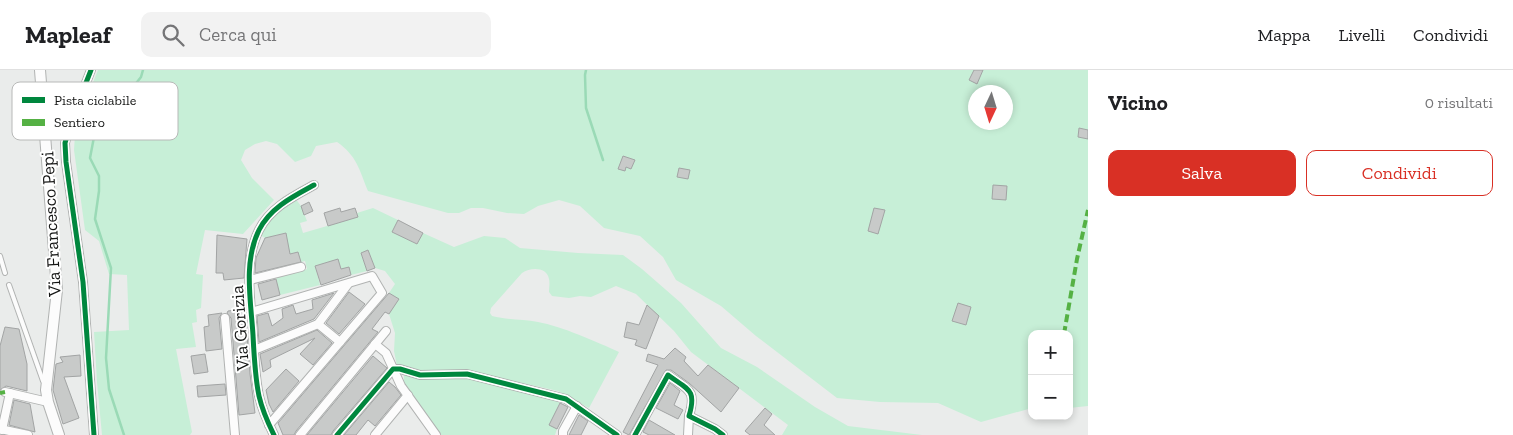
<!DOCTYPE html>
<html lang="it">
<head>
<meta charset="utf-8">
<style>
	:root { --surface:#fff; --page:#f2f2f2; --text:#202124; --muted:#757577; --line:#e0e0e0; --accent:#d93025 }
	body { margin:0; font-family:"Zilla Slab",serif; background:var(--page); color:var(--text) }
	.controls { position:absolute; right:15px; bottom:15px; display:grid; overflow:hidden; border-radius:10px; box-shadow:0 2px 8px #0003 }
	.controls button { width:45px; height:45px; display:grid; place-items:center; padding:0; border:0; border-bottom:1px solid var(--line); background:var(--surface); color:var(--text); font:25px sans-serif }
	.compass { position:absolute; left:968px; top:15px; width:45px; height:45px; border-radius:50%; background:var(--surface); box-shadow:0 2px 8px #0003; rotate:184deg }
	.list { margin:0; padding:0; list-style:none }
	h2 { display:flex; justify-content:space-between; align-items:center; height:65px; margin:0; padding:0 20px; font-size:21px }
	h2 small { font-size:16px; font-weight:400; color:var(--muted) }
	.actions { display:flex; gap:10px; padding:15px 20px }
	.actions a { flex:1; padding:11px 0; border:1px solid var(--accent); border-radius:10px; text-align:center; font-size:18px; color:var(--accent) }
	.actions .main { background:var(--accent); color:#fff }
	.icon { flex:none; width:28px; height:28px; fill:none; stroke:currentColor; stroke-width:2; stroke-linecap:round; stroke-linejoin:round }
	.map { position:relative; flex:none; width:1088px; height:365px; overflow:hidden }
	header { display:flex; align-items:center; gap:30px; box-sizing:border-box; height:70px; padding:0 25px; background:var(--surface); border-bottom:1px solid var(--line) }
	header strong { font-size:24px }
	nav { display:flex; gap:28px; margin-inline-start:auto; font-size:18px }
	.search { width:350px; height:45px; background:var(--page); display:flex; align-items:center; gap:12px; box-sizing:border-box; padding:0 18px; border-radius:10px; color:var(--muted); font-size:19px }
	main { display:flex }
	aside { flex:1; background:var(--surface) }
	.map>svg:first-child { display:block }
</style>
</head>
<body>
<header>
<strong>Mapleaf</strong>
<div class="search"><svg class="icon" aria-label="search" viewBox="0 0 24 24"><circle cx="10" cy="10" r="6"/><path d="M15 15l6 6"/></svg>Cerca qui</div>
<nav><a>Mappa</a><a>Livelli</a><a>Condividi</a></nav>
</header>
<main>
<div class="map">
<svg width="1088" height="365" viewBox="0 0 1088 365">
	<rect width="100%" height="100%" fill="#eaeceb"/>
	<g fill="#c7efd7" fill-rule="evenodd">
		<path d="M98,0h990v336l-19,2v-74h-37v74l-51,14 -43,-19 -58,-1 -43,-4 -81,-62 -35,-30 -45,-26 -13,-23 -23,-21 -36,-8 -24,-22 -21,-6 -21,6 -14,8 -17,-1 -24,-5h-12l-12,5h-11l-80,-22c-9,-22 -11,-35 -31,-49l-21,4 -5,10 -16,6 -18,-18 -11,-3 -11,3 -10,6 -4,10 11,18 22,22 -31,34 -38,-4 -9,44 7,1 -2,33 -5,2 1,12 -5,1 4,24 -20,2 16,83 -2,3h-88l-5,-53 -3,-50 35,-2 -2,-55 -18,-1 -10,-33 -14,-11 -11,-80 1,-15 8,-28zM976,22h30v30h-30z"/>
		<path d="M295,128l6,8 6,15 -7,2 3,10 55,-16 -1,-4 16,-5 25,12 -6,12 25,12 6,-11 31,14 30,-11 21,2 15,10 58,5 45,2 19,14 39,34 40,45 36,19 58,40 33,19 74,9h-140l6,-10 -97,-73 -17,-21 -38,-37 -20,-8 -25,11 -11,-1 -11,2 -17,-2 -3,-4c0,-4 1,-9 0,-13 -2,-12 -18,-12 -27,-6l-31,35 -1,5 2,3c15,4 31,3 46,6 23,4 59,20 81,30l-30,56 -31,-17 -89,-20h-50l-22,-5 -3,-15 1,-18 -6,-19 10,-15 -10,-6 6,-9 -10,-13 -10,-3 -7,-17 -7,2 6,18 -16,4 -2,-8 -8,2 -4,-9 -22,6 5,19 -40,10 -4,-17 31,-9 -2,-8 -4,1 -3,-10 -40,10 1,-8 30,-7 -4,-14 -20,5 -5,-3 11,-18z"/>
		<polygon points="404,305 419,308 468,307 557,329 560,332 550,355 557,359 555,365 441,365 404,317"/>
	</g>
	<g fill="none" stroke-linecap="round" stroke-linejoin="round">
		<g stroke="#9adab6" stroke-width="2.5">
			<polyline points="586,0 585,5 586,38 603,90"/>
			<polyline points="124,365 109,319 106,288 111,198 95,149 99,121 99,106 90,88 94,67 141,7 143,0"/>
		</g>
	</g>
	<g fill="#c8cac9" stroke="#a2a4a4">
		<polygon points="974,0 983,0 977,14 969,10"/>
		<polygon points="1079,58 1088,60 1088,69 1078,67"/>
		<polygon points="623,86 635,90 631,99 626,97 625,101 618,99"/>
		<polygon points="679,98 690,100 688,109 677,107"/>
		<polygon points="993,115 1007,116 1006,130 992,129"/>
		<polygon points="309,132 313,141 304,145 301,136"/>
		<polygon points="340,138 341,142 355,138 358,147 328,156 324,143"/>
		<polygon points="874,138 885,140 878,164 868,161"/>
		<polygon points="398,150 423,163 417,174 392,162"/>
		<polygon points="286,163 290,184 298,182 301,192 255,203 256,188 265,168"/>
		<polygon points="217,165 247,169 244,208 224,210 223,203 216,203"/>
		<polygon points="368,180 375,198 367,201 361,183"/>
		<polygon points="338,189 341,199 349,197 351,205 321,215 315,196"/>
		<polygon points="276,209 280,225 262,230 258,214"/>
		<polygon points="349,222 365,234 339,264 326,253"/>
		<polygon points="334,223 314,249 259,272 257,246 268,243 272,256 283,248 282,239 293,235 296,244 313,239 312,230"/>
		<polygon points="389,223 399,229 389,244 385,242 372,259 378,262 296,361 294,365 283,365 278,353"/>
		<polygon points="958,233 971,237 966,255 952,251"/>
		<polygon points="647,235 659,246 646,279 635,275 637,270 624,267 627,252 639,255"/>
		<polygon points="245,239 250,304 255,343 239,345 231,248 227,243 228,241"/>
		<polygon points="222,243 219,248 222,279 206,281 204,257 209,256 208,245"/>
		<polygon points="5,257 19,259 27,294 27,321 6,316 0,320 0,276"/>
		<polygon points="317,260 332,273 313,295 300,284 315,268 270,290 271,297 263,302 260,284"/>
		<polygon points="675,278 686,287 684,291 698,306 708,295 739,318 721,342 689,313 671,300 666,300 629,365 623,362 658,295 646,291 648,284 664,289"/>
		<polygon points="205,284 208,302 194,304 191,286"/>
		<polygon points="80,285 81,306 64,307 79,348 63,354 53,320 56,294 63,292 60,287"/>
		<polygon points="373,286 387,298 333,361 331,365 307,365"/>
		<polygon points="286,299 299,311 273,342 269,334 266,320"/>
		<polygon points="389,312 395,317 401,325 375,356 368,350 356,365 344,365"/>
		<polygon points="670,313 680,321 674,335 683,340 678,349 656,338"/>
		<polygon points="225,314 226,325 198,327 197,316"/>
		<polygon points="14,330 30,334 35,362 9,355"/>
		<polygon points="560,333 568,337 557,359 549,355"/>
		<polygon points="765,338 772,344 764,355 775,365 750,365 745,361"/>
		<polygon points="579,345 588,351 581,365 569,365"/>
		<polygon points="649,350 675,365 649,365 643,362"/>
	</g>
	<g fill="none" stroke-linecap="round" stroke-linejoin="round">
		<g stroke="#b1b3b2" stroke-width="6">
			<g id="service">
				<polyline points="0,186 5,203"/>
				<polyline points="9,215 43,311"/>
			</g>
		</g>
		<g stroke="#b1b3b2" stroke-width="10">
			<g id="minor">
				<polyline points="91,0 71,51 65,73 66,92 83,212 94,365"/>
				<polyline points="250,210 301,197"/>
				<polyline points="251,242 372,206 382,223 269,355"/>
				<polyline points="225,248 235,365"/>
				<polyline points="318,254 340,272"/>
				<polyline points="375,274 386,283 401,316 436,365"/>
				<polyline points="254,280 318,254 348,214"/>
				<polyline points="5,322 48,332"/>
				<polyline points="0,359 28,365"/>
				<polyline points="2,360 10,323"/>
				<path d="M274,365c-6,-12 -12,-26 -15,-39 -4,-19 -5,-41 -6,-61 -2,-33 -10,-73 6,-105 11,-22 33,-33 55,-45"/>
				<polyline points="300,365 386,261"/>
				<polyline points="337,365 393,299 400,299 420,305 467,304 566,329 617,365"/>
				<polyline points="375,365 408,325"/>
				<polyline points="563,365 563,361 577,336"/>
				<path d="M635,365l33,-60c20,15 29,14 21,41l26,13 8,6"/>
				<polyline points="688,365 689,346"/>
			</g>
		</g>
		<g stroke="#b1b3b2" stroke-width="12">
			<polyline id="secondary" points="40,0 57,220 46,320 48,332 59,365"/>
		</g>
		<use href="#service" stroke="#fcfcfc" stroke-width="4"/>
		<use href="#minor" stroke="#fcfcfc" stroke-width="8"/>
		<use href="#secondary" stroke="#fcfcfc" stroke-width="10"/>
		<g stroke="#55b144" stroke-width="4" stroke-dasharray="8 4" stroke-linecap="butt">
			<polyline points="1064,264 1077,189 1088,140"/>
			<polyline points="0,323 5,322"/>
		</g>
		<g stroke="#fff" stroke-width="8">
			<g id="cycleway">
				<polyline points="91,0 71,51 65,73 66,92 83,212 94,365"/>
				<path d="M274,365c-6,-12 -12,-26 -15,-39 -4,-19 -5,-41 -6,-61 -2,-33 -10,-73 6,-105 11,-22 33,-33 55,-45"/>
				<polyline points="337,365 393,299 400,299 420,305 467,304 566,329 617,365"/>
				<path d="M635,365l33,-60c20,15 29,14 21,41l26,13 8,6"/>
			</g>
		</g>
		<use href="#cycleway" stroke="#00873e" stroke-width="5"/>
	</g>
	<g text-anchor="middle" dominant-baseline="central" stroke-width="4" stroke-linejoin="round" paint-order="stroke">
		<g font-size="18" fill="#141514" stroke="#fff">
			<text transform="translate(51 154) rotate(-93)">Via Francesco Pepi</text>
			<text transform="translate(240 258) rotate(-94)">Via Gorizia</text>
		</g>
	</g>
	<rect x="12" y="12" width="166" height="58" rx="8" fill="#fff" stroke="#b8b9b8" stroke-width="1"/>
	<rect x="22" y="27" width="23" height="6" fill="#00873e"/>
	<rect x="22" y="49" width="23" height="7" fill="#55b144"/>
	<g font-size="14" fill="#141514">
		<text x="54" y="35">Pista ciclabile</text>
		<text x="54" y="57">Sentiero</text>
	</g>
</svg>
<div class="controls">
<button>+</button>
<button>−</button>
</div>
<svg class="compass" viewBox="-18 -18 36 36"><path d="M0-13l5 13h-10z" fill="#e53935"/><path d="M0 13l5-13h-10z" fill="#757577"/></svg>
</div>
<aside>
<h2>Vicino<small>0 risultati</small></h2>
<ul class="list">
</ul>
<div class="actions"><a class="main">Salva</a><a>Condividi</a></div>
</aside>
</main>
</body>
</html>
